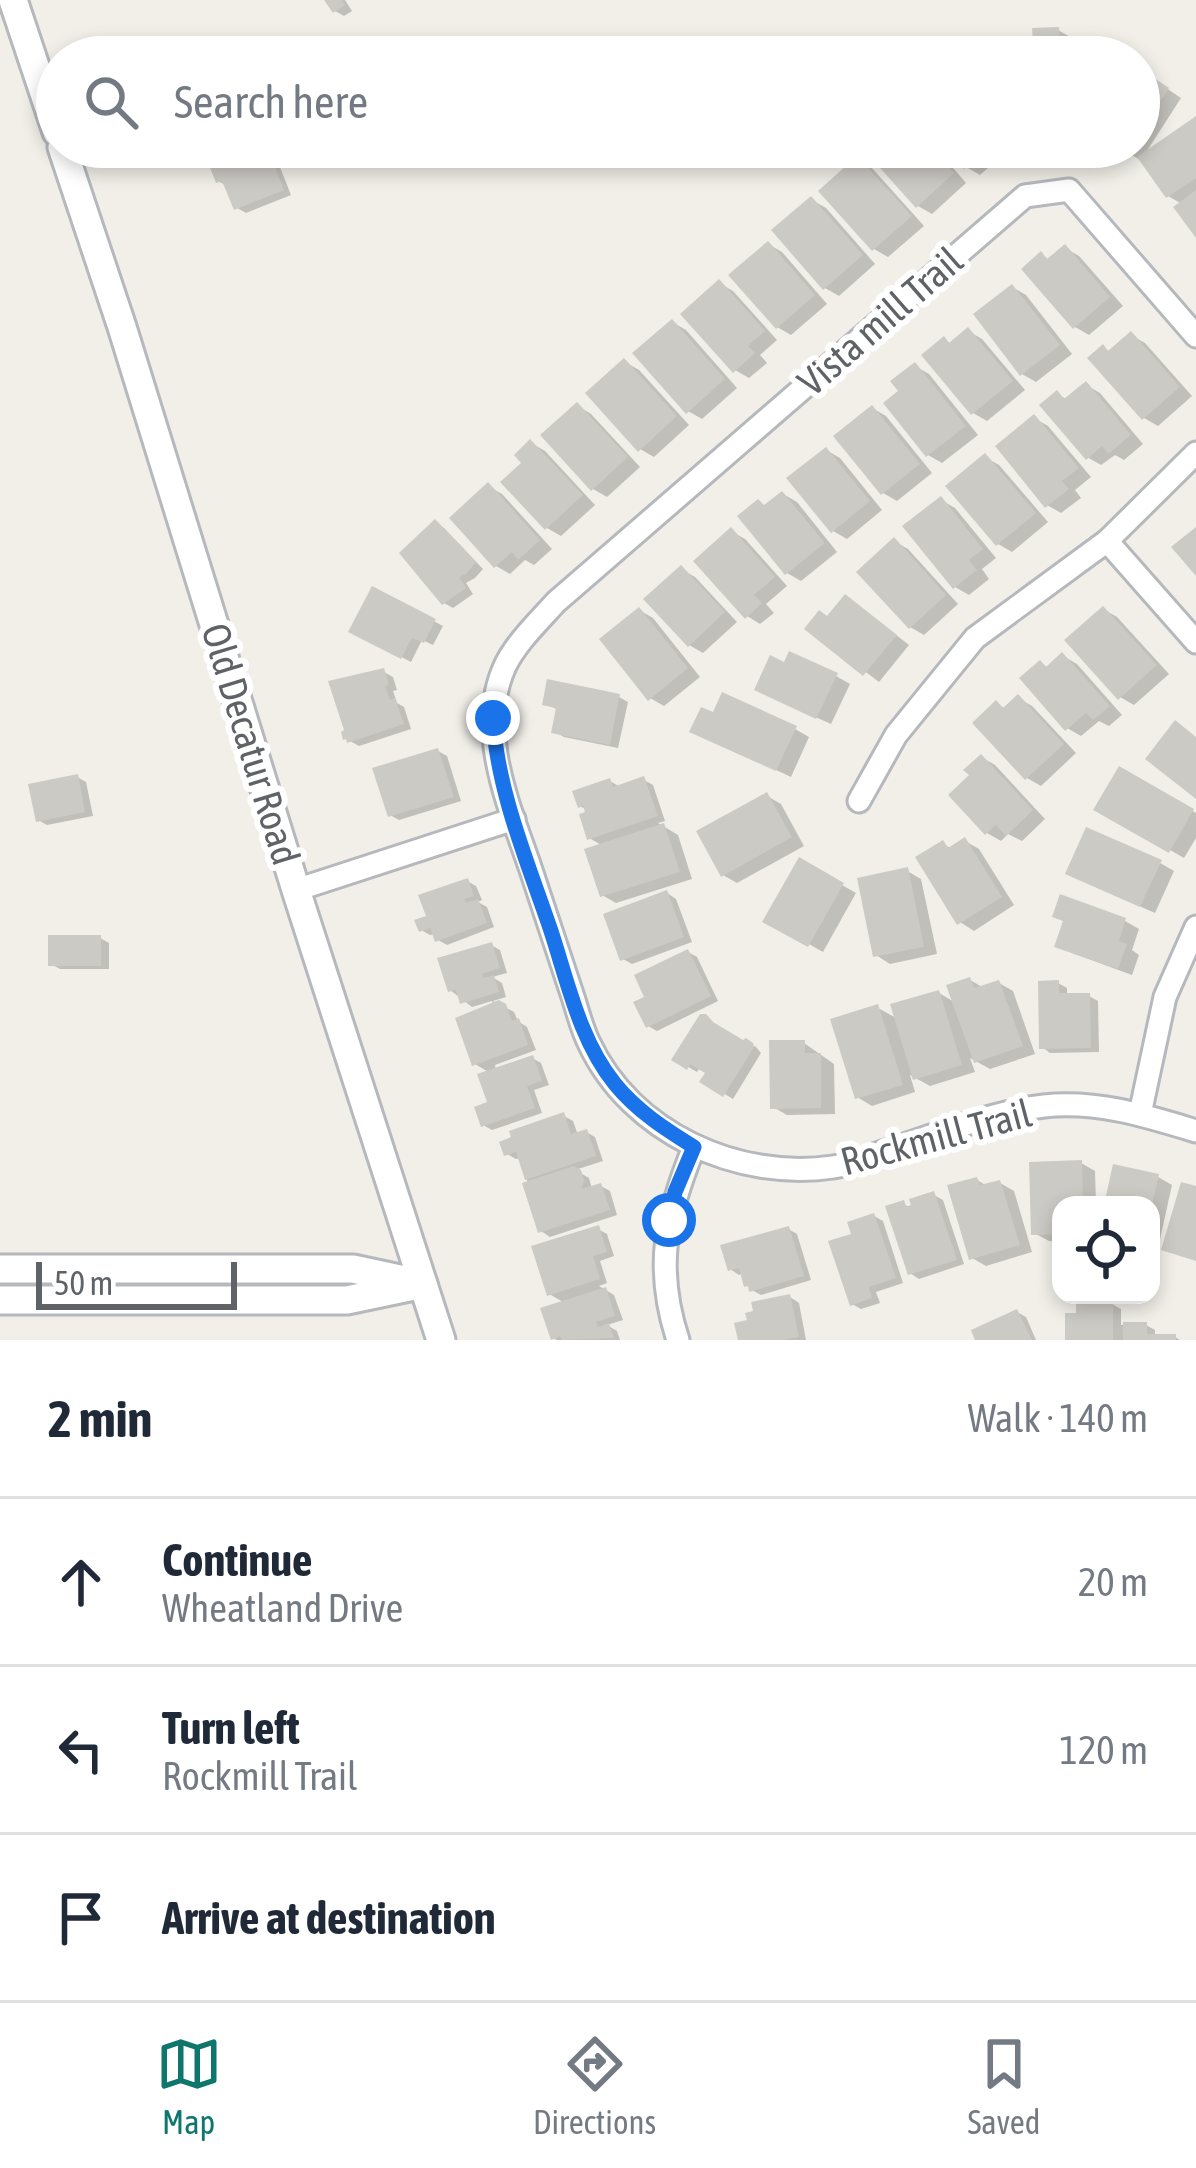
<!DOCTYPE html>
<html lang="en">
<head>
<meta charset="utf-8">
<style>
	:root { --surface:#fff; --page:#f2f2f3; --text:#1f2937; --muted:#747a83; --line:#e0e1e3; --accent:#0f766e }
	body { margin:0; font-family:"Asap Condensed",sans-serif; background:var(--page); color:var(--text) }
	.controls { position:absolute; right:36px; bottom:36px; display:grid; overflow:hidden; border-radius:24px; box-shadow:0 6px 18px #0003 }
	.controls button { width:108px; height:108px; display:grid; place-items:center; padding:0; border:0; border-bottom:3px solid var(--line); background:var(--surface); color:var(--text); font:60px sans-serif }
	.scale { position:absolute; left:36px; bottom:30px; width:201px; box-sizing:border-box; padding-left:12px; border:6px solid #5f6368; border-top:0; font-size:33px; line-height:42px; white-space:nowrap; color:#5f6368; -webkit-text-stroke:9px #fff; paint-order:stroke }
	.stop { position:absolute; width:36px; height:36px; margin:-27px; border:9px solid #1a73e8; border-radius:50%; background:#fff }
	.stop.end { background:#1a73e8; border-color:#fff; box-shadow:0 3px 12px #0008 }
	.list { margin:0; padding:0; list-style:none }
	h2 { display:flex; justify-content:space-between; align-items:center; height:156px; margin:0; padding:0 48px; font-size:51px }
	h2 small { font-size:39px; font-weight:400; color:var(--muted) }
	.list li { display:grid; grid-template-columns:78px 1fr auto; gap:36px; align-items:center; box-sizing:border-box; height:168px; padding:0 48px; border-top:3px solid var(--line) }
	.list b { display:block; font-size:45px; white-space:nowrap }
	.list p { margin:0; font-size:39px; white-space:nowrap; color:var(--muted) }
	.list em { font-size:39px; font-style:normal; color:var(--muted) }
	.icon { flex:none; width:66px; height:66px; fill:none; stroke:currentColor; stroke-width:2; stroke-linecap:round; stroke-linejoin:round }
	.map { position:relative; flex:none; width:1196px; height:1340px; overflow:hidden }
	.search { position:absolute; background:var(--surface); box-shadow:0 6px 18px #0003; left:36px; right:36px; top:36px; height:132px; display:flex; align-items:center; gap:30px; box-sizing:border-box; padding:0 42px; border-radius:66px; color:var(--muted); font-size:45px }
	.sheet { height:660px; background:var(--surface) }
	nav { display:flex; justify-content:space-around; align-items:center; box-sizing:border-box; height:168px; border-top:3px solid var(--line); background:var(--surface); font-size:33px; color:var(--muted) }
	nav a { display:grid; justify-items:center; gap:6px }
	nav .on { color:var(--accent) }
	.map>svg:first-child { display:block }
</style>
</head>
<body>
<div class="map">
<svg width="1196" height="1340" viewBox="0 0 1196 1340">
	<rect width="100%" height="100%" fill="#f1efe8"/>
	<g fill="#0003">
		<polygon points="327,0 345,0 352,11 344,16 335,11"/>
		<polygon points="1058,30 1072,38 1073,57 1013,57"/>
		<polygon points="1139,70 1181,98 1143,157 1196,120 1196,233 1182,204 1168,196 1140,160 1119,147 1139,147"/>
		<polygon points="205,147 272,147 291,195 246,213 237,208 228,186 218,181"/>
		<polygon points="888,147 935,147 966,183 932,214 918,206"/>
		<polygon points="948,147 1012,147 980,175 966,167"/>
		<polygon points="858,160 872,168 924,226 888,257 874,249"/>
		<polygon points="812,200 826,208 875,264 839,296 825,288"/>
		<polygon points="768,244 782,252 827,304 791,335 777,327"/>
		<polygon points="1065,248 1079,256 1123,306 1089,335 1075,327 1041,255 1050,260"/>
		<polygon points="719,283 733,291 777,340 760,355 767,363 749,378 735,370"/>
		<polygon points="1012,287 1026,295 1072,354 1036,382 1022,374"/>
		<polygon points="672,322 686,330 737,388 702,419 688,411"/>
		<polygon points="968,331 982,339 1025,390 987,421 973,413 944,340 952,344"/>
		<polygon points="1131,335 1145,343 1192,396 1158,426 1144,418 1103,348 1111,352"/>
		<polygon points="625,362 639,370 689,425 654,457 640,449"/>
		<polygon points="915,366 929,374 978,435 942,463 928,455 902,392"/>
		<polygon points="1086,385 1100,393 1143,444 1124,460 1115,455 1101,465 1087,457 1057,394 1068,400"/>
		<polygon points="578,406 591,414 640,467 607,497 593,489"/>
		<polygon points="872,408 886,416 932,473 897,501 883,493"/>
		<polygon points="1034,418 1048,426 1091,477 1075,490 1081,498 1061,513 1047,505"/>
		<polygon points="531,443 545,451 595,505 561,536 547,528 525,463"/>
		<polygon points="826,450 840,458 882,510 847,539 833,531"/>
		<polygon points="985,457 999,465 1048,522 1012,552 998,544"/>
		<polygon points="488,486 502,494 552,549 534,565 525,560 510,574 496,566"/>
		<polygon points="783,494 797,502 837,552 801,581 787,573 767,507"/>
		<polygon points="941,500 955,508 996,558 982,569 989,579 969,595 955,587"/>
		<polygon points="435,523 444,528 483,569 475,578 466,583 473,594 453,608 444,603"/>
		<polygon points="731,531 745,539 787,586 766,604 774,613 760,624 747,616"/>
		<polygon points="894,541 908,549 958,604 924,635 910,627"/>
		<polygon points="681,569 695,577 737,622 703,653 689,645"/>
		<polygon points="374,590 443,626 433,645 422,640 411,662 352,631"/>
		<polygon points="859,606 909,645 879,682 808,628"/>
		<polygon points="1103,609 1117,617 1169,674 1134,705 1120,697"/>
		<polygon points="639,610 653,618 700,677 664,706 650,698"/>
		<polygon points="1063,656 1077,664 1122,715 1109,726 1099,721 1081,736 1067,728 1041,664 1049,668"/>
		<polygon points="384,672 393,677 397,690 393,691 397,703 404,707 411,729 359,746 350,741"/>
		<polygon points="836,676 850,684 831,724 771,697"/>
		<polygon points="619,697 628,702 618,748 564,737 555,732 559,710 545,704"/>
		<polygon points="1018,698 1032,706 1076,753 1041,786 1027,778 997,704 1006,709"/>
		<polygon points="795,729 809,737 791,777 707,738"/>
		<polygon points="438,751 447,756 461,801 399,820 390,815"/>
		<polygon points="981,757 995,765 1045,819 1022,841 1008,834 1001,841 987,833 973,776"/>
		<polygon points="1120,770 1196,813 1196,838 1184,858 1097,808"/>
		<polygon points="77,777 86,782 93,816 47,825 38,820"/>
		<polygon points="644,780 653,785 665,821 658,823 678,835 692,879 616,903 602,895 603,846 589,838 592,813 580,806 610,781 620,787"/>
		<polygon points="767,796 781,804 804,846 737,883 723,875"/>
		<polygon points="965,841 979,849 1014,905 974,931 960,922 943,844 952,849"/>
		<polygon points="800,861 856,893 823,952 766,920"/>
		<polygon points="1160,863 1174,871 1155,913 1083,881"/>
		<polygon points="907,871 921,879 937,954 890,964 876,955"/>
		<polygon points="467,881 476,886 482,900 478,902 487,907 494,927 447,945 438,940 436,934 430,935 421,930 429,918"/>
		<polygon points="667,893 676,899 692,942 632,964 623,959"/>
		<polygon points="1125,921 1139,929 1132,950 1139,955 1132,975 1072,953 1058,945"/>
		<polygon points="100,938 109,943 109,969 60,969 51,964"/>
		<polygon points="491,945 500,950 507,973 492,977 502,983 506,997 493,1001 514,1012 518,1021 527,1027 536,1050 495,1065 496,1070 532,1058 541,1063 549,1085 534,1090 542,1113 492,1130 483,1125 491,1104 490,1073 475,1064 493,1005 492,1001 472,1007 450,990"/>
		<polygon points="688,952 697,957 718,1001 657,1031 648,1026 648,998"/>
		<polygon points="970,980 984,988 999,983 1013,991 1035,1054 990,1069 970,1058 975,1072 930,1086 910,1075 915,1092 872,1106 857,1097 878,1008 898,1019 939,993 956,1003"/>
		<polygon points="1058,983 1067,988 1067,996 1089,996 1098,1001 1099,1052 1050,1053 1042,1047"/>
		<polygon points="706,1017 722,1031 743,1043 746,1041 756,1047 761,1053 733,1099 703,1081 709,1072 700,1067 697,1072 675,1059"/>
		<polygon points="804,1043 834,1064 835,1114 787,1115 773,1107"/>
		<polygon points="564,1116 573,1121 578,1135 586,1132 595,1137 603,1161 575,1170 589,1178 592,1189 601,1186 610,1191 617,1215 550,1237 541,1231 521,1158 516,1159 507,1154"/>
		<polygon points="1081,1163 1095,1171 1096,1205 1061,1205 1061,1241 1049,1241 1034,1233"/>
		<polygon points="1158,1177 1172,1185 1158,1248 1151,1247 1151,1205"/>
		<polygon points="977,1180 987,1186 1000,1183 1014,1191 1032,1252 986,1266 972,1258"/>
		<polygon points="934,1195 943,1200 964,1264 919,1279 910,1273 903,1204 915,1210"/>
		<polygon points="874,1216 883,1221 903,1283 876,1292 880,1303 861,1309 852,1304 855,1236"/>
		<polygon points="598,1229 607,1234 614,1256 600,1261 607,1283 599,1286 614,1295 623,1320 607,1325 617,1331 620,1340 557,1340 553,1338 565,1303 549,1294"/>
		<polygon points="788,1229 797,1234 811,1280 761,1295 752,1290 743,1273 739,1275 730,1269"/>
		<polygon points="790,1297 799,1303 806,1340 741,1340"/>
		<polygon points="1112,1304 1121,1309 1121,1325 1146,1325 1155,1330 1155,1337 1175,1337 1180,1340 1068,1340"/>
		<polygon points="1017,1312 1026,1317 1036,1340 979,1340"/>
	</g>
	<g fill="#cccac5">
		<polygon points="324,0 342,0 345,5 333,13"/>
		<polygon points="1059,27 1061,57 1010,57 1009,43 1033,42 1032,28"/>
		<polygon points="1139,68 1169,88 1139,133"/>
		<polygon points="1196,116 1196,178 1166,198 1137,157"/>
		<polygon points="202,147 267,147 284,190 234,210 222,181 216,183"/>
		<polygon points="884,147 931,147 954,173 916,208 871,158"/>
		<polygon points="944,147 989,147 964,169"/>
		<polygon points="857,156 912,216 872,251 818,191"/>
		<polygon points="1196,190 1196,238 1173,207"/>
		<polygon points="811,196 863,255 823,290 771,230"/>
		<polygon points="768,241 815,295 776,329 728,275"/>
		<polygon points="1065,244 1110,297 1073,329 1021,269 1041,251 1047,259"/>
		<polygon points="719,279 765,331 748,346 755,353 733,373 680,314"/>
		<polygon points="1012,284 1060,345 1020,376 973,314"/>
		<polygon points="672,319 725,379 686,414 632,353"/>
		<polygon points="968,327 1013,381 971,415 921,355 944,336 949,343"/>
		<polygon points="1131,331 1180,387 1142,420 1087,358 1103,344 1108,351"/>
		<polygon points="624,358 677,416 638,452 585,393"/>
		<polygon points="915,362 966,426 926,457 883,403 898,391 890,381"/>
		<polygon points="1086,381 1131,435 1108,454 1102,446 1086,460 1039,405 1057,390 1064,399"/>
		<polygon points="577,402 628,457 591,491 540,435"/>
		<polygon points="872,405 920,464 881,495 833,436"/>
		<polygon points="1034,414 1079,468 1062,481 1069,489 1045,508 995,446"/>
		<polygon points="530,439 583,495 545,530 500,482 521,463 514,455"/>
		<polygon points="826,447 870,501 831,533 786,478"/>
		<polygon points="985,453 1036,513 996,546 945,486"/>
		<polygon points="488,482 540,540 518,560 512,552 494,568 449,518"/>
		<polygon points="782,491 825,543 785,575 737,516 758,499 764,505"/>
		<polygon points="941,496 983,549 969,560 977,570 953,589 902,526"/>
		<polygon points="435,519 476,562 466,574 459,577 466,588 442,605 399,553"/>
		<polygon points="731,527 775,577 754,595 762,603 745,619 693,561"/>
		<polygon points="1196,527 1196,576 1171,547"/>
		<polygon points="894,537 946,595 909,629 856,572"/>
		<polygon points="681,565 725,612 688,647 643,599"/>
		<polygon points="372,586 436,619 424,643 412,638 401,659 348,632"/>
		<polygon points="845,594 897,635 863,676 804,629 819,610 827,616"/>
		<polygon points="1103,606 1157,665 1118,700 1064,640"/>
		<polygon points="639,607 688,668 648,701 599,639"/>
		<polygon points="789,651 838,673 816,719 754,690 770,655 784,662"/>
		<polygon points="1062,652 1110,706 1093,720 1086,713 1065,731 1019,678 1040,660 1046,667"/>
		<polygon points="384,668 389,685 385,686 390,700 395,698 404,724 347,743 346,739 343,740 341,732 344,730 328,681"/>
		<polygon points="547,679 620,694 610,745 551,733 556,708 542,705"/>
		<polygon points="722,692 797,726 776,771 689,732 701,707 713,712"/>
		<polygon points="1018,694 1064,744 1025,780 972,723 996,700 1003,708"/>
		<polygon points="1175,720 1196,737 1196,799 1145,759"/>
		<polygon points="438,748 454,797 388,817 372,768"/>
		<polygon points="981,754 1033,810 1006,836 996,825 985,835 948,795 969,775 963,770"/>
		<polygon points="1119,766 1194,809 1169,853 1093,810"/>
		<polygon points="78,774 85,812 36,822 28,784"/>
		<polygon points="644,776 658,816 587,840 579,814 585,812 583,806 578,808 572,791 610,778 613,787"/>
		<polygon points="767,792 792,837 721,877 696,831"/>
		<polygon points="664,823 680,872 600,897 584,849"/>
		<polygon points="1086,827 1162,860 1140,907 1065,874"/>
		<polygon points="965,837 1002,897 957,925 915,857 943,840 948,848"/>
		<polygon points="799,857 844,883 808,947 762,922"/>
		<polygon points="908,867 924,947 873,957 857,878"/>
		<polygon points="468,878 474,896 464,899 466,903 478,899 487,923 435,942 430,928 419,932 414,920 426,916 418,895"/>
		<polygon points="667,890 684,937 620,961 603,914"/>
		<polygon points="1060,894 1126,918 1119,941 1127,944 1118,969 1054,947 1063,921 1052,917"/>
		<rect x="48" y="935" width="53" height="31"/>
		<polygon points="492,942 500,968 482,974 483,978 494,975 499,992 460,1004 456,990 448,992 437,958"/>
		<polygon points="688,949 711,996 646,1028 633,1002 644,997 634,975"/>
		<polygon points="970,977 974,988 999,980 1023,1046 974,1063 946,985"/>
		<polygon points="1059,980 1059,993 1090,993 1091,1048 1039,1049 1038,981"/>
		<polygon points="939,990 962,1065 913,1080 890,1004"/>
		<polygon points="499,1000 506,1004 512,1021 519,1018 528,1045 472,1066 455,1018"/>
		<polygon points="878,1004 903,1085 855,1099 830,1019"/>
		<polygon points="700,1014 706,1014 713,1022 743,1040 746,1038 753,1043 754,1047 723,1097 699,1082 705,1073 690,1064 687,1070 671,1060"/>
		<polygon points="769,1040 805,1040 805,1053 821,1053 821,1108 770,1109"/>
		<polygon points="533,1055 542,1081 527,1086 535,1108 481,1127 474,1107 487,1102 477,1074"/>
		<polygon points="564,1112 571,1134 587,1129 596,1156 525,1180 516,1152 504,1156 499,1142 511,1137 509,1131"/>
		<polygon points="1082,1160 1083,1205 1061,1205 1061,1234 1031,1235 1029,1162"/>
		<polygon points="1113,1164 1159,1174 1152,1205 1104,1205"/>
		<polygon points="574,1166 581,1170 584,1181 581,1189 601,1183 610,1210 538,1233 522,1183"/>
		<polygon points="977,1177 980,1185 1000,1180 1020,1245 969,1260 947,1185"/>
		<polygon points="1181,1182 1196,1186 1196,1261 1161,1250"/>
		<polygon points="934,1191 957,1260 908,1275 885,1206 904,1200 906,1207 911,1205 909,1199"/>
		<polygon points="874,1213 896,1278 869,1287 872,1298 850,1306 828,1241 851,1234 847,1222"/>
		<polygon points="599,1225 607,1252 593,1256 600,1279 547,1296 531,1246"/>
		<polygon points="789,1226 804,1276 749,1292 748,1286 744,1287 739,1268 728,1271 720,1245"/>
		<polygon points="606,1287 615,1316 596,1322 598,1327 609,1323 614,1338 562,1340 560,1336 551,1340 540,1308"/>
		<polygon points="790,1294 799,1337 783,1340 738,1340 734,1323 747,1320 745,1313 753,1311 751,1302"/>
		<polygon points="1076,1301 1113,1301 1113,1340 1065,1340 1065,1313 1076,1313"/>
		<polygon points="1017,1309 1032,1340 975,1340 971,1330"/>
		<polygon points="1123,1322 1147,1322 1147,1334 1176,1334 1176,1340 1123,1340"/>
	</g>
	<g fill="none" stroke-linecap="round" stroke-linejoin="round">
		<g stroke="#b5b8bc" stroke-width="27">
			<g id="minor">
				<path d="M1196,336l-127,-146 -44,6 -469,406c-18,20 -40,41 -51,64 -30,65 5,142 26,204 13,40 27,81 40,121 6,17 10,36 18,52 42,90 149,138 244,124 18,-2 36,-11 53,-16 51,-16 104,-39 158,-45 52,-6 103,10 152,25"/>
				<polyline points="1107,541 1196,642"/>
				<polyline points="859,801 896,735 975,638 1107,541 1196,453"/>
				<polyline points="296,890 514,819"/>
				<polyline points="1140,1114 1165,997 1196,927"/>
				<path d="M678,1340c-24,-73 -12,-124 16,-193"/>
			</g>
		</g>
		<g stroke="#b5b8bc" stroke-width="33">
			<g id="tertiary">
				<polyline points="13,0 57,132"/>
				<polyline points="62,147 122,327 296,890 441,1340"/>
				<polyline points="0,1269 353,1269 423,1284"/>
				<polyline points="0,1300 347,1300 409,1287"/>
			</g>
		</g>
		<use href="#minor" stroke="#fff" stroke-width="21"/>
		<use href="#tertiary" stroke="#fff" stroke-width="27"/>
	</g>
	<g fill="none" stroke-linecap="round" stroke-linejoin="round">
		<path stroke="#1a73e8" stroke-width="15" d="M493,718c4,73 35,145 58,213 17,52 29,110 64,153 22,27 50,45 79,63l-19,45 -6,28"/>
	</g>
	<g text-anchor="middle" dominant-baseline="central" stroke-width="12" stroke-linejoin="round" paint-order="stroke">
		<g font-size="39" fill="#5f6368" stroke="#fff">
			<text transform="translate(880 321) rotate(-41)">Vista mill Trail</text>
			<text transform="translate(251 744) rotate(73)">Old Decatur Road</text>
			<text transform="translate(936 1137) rotate(-15)">Rockmill Trail</text>
		</g>
	</g>
</svg>
<div class="controls">
<button><svg class="icon" aria-label="locate" viewBox="0 0 24 24"><circle cx="12" cy="12" r="6"/><path d="M12 2v4M12 18v4M2 12h4M18 12h4"/></svg></button>
</div>
<div class="scale">50 m</div>
<div class="stop" style="left:669px;top:1220px"></div>
<div class="stop end" style="left:493px;top:718px"></div>
<div class="search"><svg class="icon" aria-label="search" viewBox="0 0 24 24"><circle cx="10" cy="10" r="6"/><path d="M15 15l6 6"/></svg>Search here</div>
</div>
<section class="sheet">
<h2>2 min<small>Walk · 140 m</small></h2>
<ul class="list">
<li><svg class="icon" aria-label="ahead" viewBox="0 0 24 24"><path d="M12 20V5M6 11l6-6 6 6"/></svg><div><b>Continue</b><p>Wheatland Drive</p></div><em>20 m</em></li>
<li><svg class="icon" aria-label="left" viewBox="0 0 24 24"><path d="M17 20v-9H6M10 6l-5 5 5 5"/></svg><div><b>Turn left</b><p>Rockmill Trail</p></div><em>120 m</em></li>
<li><svg class="icon" aria-label="arrive" viewBox="0 0 24 24"><path d="M6 21V4h12l-3 4 3 4H6"/></svg><div><b>Arrive at destination</b></div></li>
</ul>
</section>
<nav>
<a class="on"><svg class="icon" aria-label="map" viewBox="0 0 24 24"><path d="M3 6l6-2 6 2 6-2v14l-6 2-6-2-6 2zM9 4v14M15 6v14"/></svg>Map</a>
<a><svg class="icon" aria-label="directions" viewBox="0 0 24 24"><path d="M12 3l9 9-9 9-9-9zM9 14v-3h6M13 9l2 2-2 2"/></svg>Directions</a>
<a><svg class="icon" aria-label="saved" viewBox="0 0 24 24"><path d="M7 4h10v16l-5-4-5 4z"/></svg>Saved</a>
</nav>
</body>
</html>
